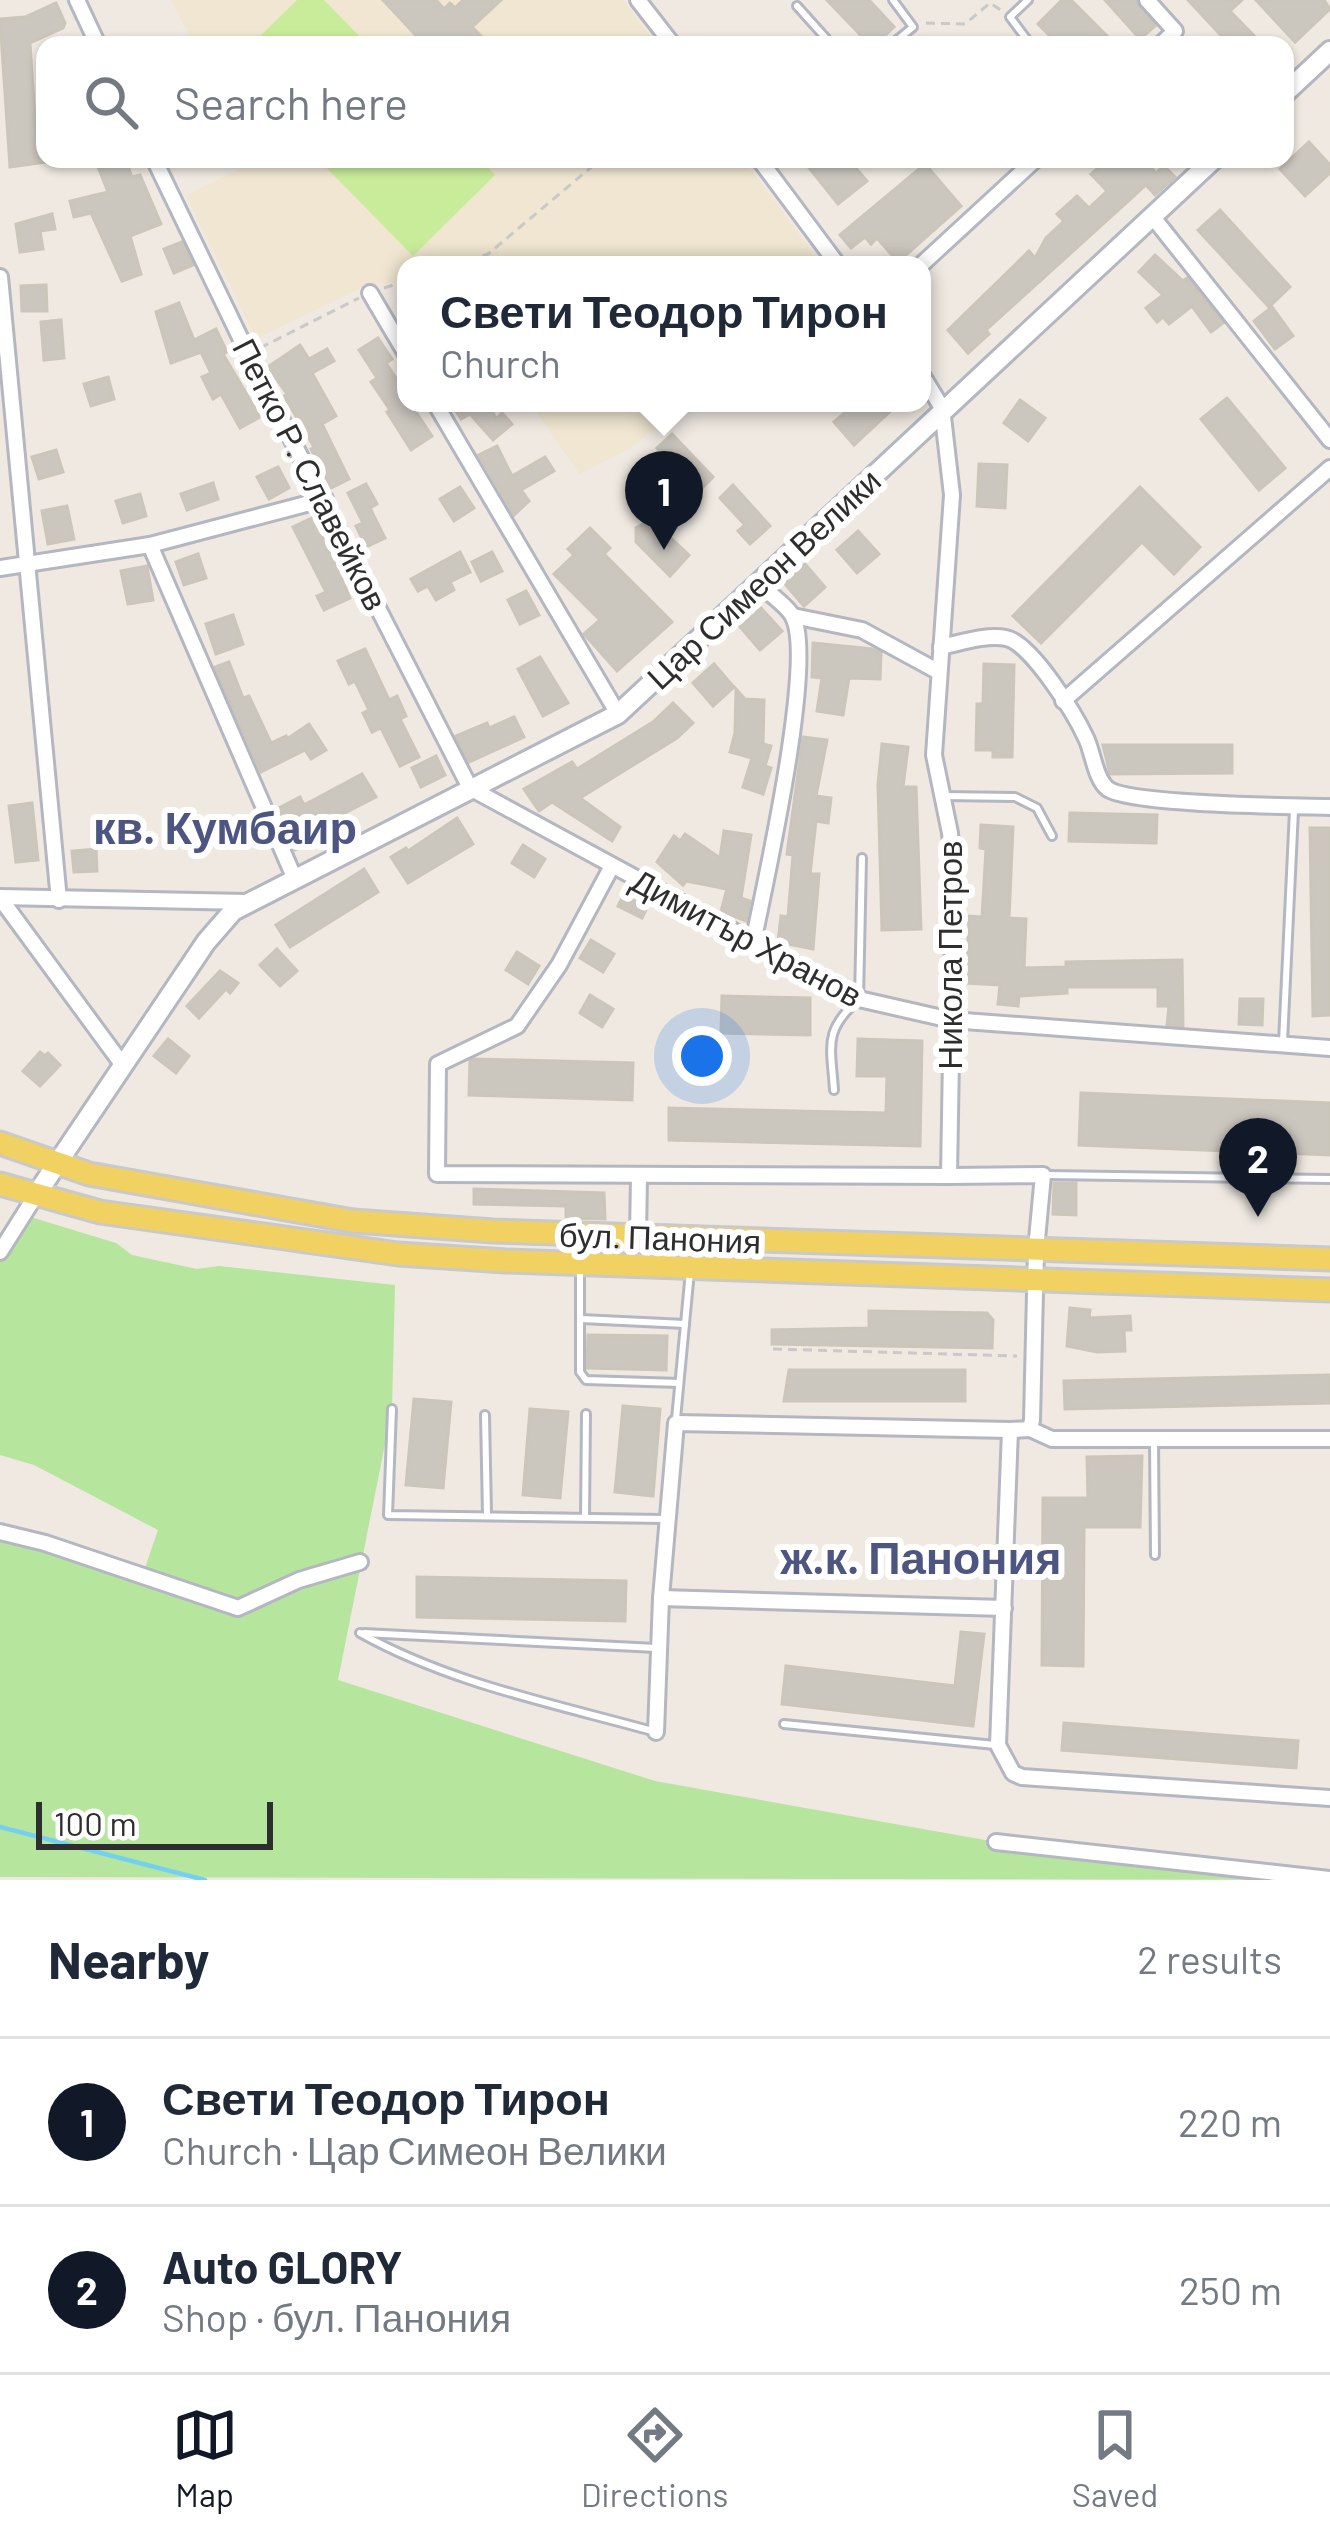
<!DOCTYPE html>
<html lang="en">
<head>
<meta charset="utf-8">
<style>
	:root { --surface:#fff; --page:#f2f2f3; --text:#1f2937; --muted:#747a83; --line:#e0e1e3; --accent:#111827 }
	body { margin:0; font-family:Barlow,sans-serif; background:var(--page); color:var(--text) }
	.scale { position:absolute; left:36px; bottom:30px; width:237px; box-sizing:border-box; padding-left:12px; border:6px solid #2e2e2e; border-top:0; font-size:33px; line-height:42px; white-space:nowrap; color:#2e2e2e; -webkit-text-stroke:9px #fff; paint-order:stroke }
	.you { position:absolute; left:702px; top:1056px; width:42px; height:42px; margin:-30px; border:9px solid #fff; border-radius:50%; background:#1a73e8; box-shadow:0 0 0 18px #1a73e833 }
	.badge { display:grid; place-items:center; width:78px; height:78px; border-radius:50%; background:var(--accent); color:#fff; font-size:39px; font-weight:700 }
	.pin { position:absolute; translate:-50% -99px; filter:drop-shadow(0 3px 6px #0008) }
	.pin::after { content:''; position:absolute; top:63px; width:42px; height:36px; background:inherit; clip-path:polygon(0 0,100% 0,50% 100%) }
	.popup { position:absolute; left:397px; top:256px; width:534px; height:156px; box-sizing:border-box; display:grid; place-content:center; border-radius:24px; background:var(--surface); filter:drop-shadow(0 3px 9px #0005); font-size:39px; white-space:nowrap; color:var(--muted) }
	.popup b { font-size:45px; color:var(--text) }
	.popup::after { content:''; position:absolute; left:50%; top:100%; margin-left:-24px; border:24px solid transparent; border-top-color:var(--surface) }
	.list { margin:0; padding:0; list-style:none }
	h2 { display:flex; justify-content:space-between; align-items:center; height:156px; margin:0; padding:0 48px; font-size:51px }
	h2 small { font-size:39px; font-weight:400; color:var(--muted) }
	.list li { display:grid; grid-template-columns:78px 1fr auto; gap:36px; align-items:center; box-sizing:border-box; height:168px; padding:0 48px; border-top:3px solid var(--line) }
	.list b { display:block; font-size:45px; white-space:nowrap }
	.list p { margin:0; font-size:39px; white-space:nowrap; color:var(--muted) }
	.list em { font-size:39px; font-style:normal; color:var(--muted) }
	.icon { flex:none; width:66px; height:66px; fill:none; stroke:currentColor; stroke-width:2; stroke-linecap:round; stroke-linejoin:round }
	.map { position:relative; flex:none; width:1330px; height:1880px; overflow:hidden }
	.search { position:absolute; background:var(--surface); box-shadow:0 3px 9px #0004; left:36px; right:36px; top:36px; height:132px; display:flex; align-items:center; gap:30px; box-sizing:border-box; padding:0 42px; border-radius:24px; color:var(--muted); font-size:45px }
	.sheet { height:492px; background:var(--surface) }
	nav { display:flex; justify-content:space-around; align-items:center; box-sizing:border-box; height:168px; border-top:3px solid var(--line); background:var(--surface); font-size:33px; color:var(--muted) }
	nav a { display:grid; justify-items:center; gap:6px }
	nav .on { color:var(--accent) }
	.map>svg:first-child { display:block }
</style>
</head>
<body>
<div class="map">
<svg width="1330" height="1880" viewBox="0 0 1330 1880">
	<rect width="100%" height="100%" fill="#efe9e1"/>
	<g fill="#f0e6d1">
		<polygon points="171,0 623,0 657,45 194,45"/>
		<polygon points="251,159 743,159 822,265 406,265 406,282 369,284 256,339 186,195 252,163"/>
		<polygon points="530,403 682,403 633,447 580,474"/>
	</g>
	<polygon fill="#b6e59e" points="24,1215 116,1243 132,1255 197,1269 219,1266 395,1285 392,1409 338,1680 655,1781 996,1842 1330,1880 0,1877 0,1532 142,1577 158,1530 34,1465 0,1455 0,1252"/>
	<g fill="#c9ec9a">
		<polygon points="297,0 324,0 368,45 251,45"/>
		<polygon points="318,159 480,159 495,175 413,256"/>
	</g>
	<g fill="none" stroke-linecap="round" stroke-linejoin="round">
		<polyline stroke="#75cff0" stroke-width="4.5" points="0,1827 205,1880"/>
	</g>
	<g fill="#cbc7bf" stroke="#cbc5ba" stroke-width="3">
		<polygon points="383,0 436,0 444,9 450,3 455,8 463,0 501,0 472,27 490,45 425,45"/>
		<polygon points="827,0 869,0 894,27 875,45 870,45"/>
		<polygon points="1062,0 1071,0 1116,45 1059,45 1038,24"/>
		<polygon points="1105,0 1136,0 1155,26 1140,39"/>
		<polygon points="1188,0 1242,0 1230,11 1263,45 1230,45"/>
		<polygon points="1256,0 1324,0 1330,9 1295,42"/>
		<polygon points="56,3 65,23 63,28 30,43 36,135 42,134 46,162 10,167 0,19 25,17"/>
		<polygon points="1309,142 1330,165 1330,173 1305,196 1280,169"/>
		<polygon points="95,159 125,159 132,177 140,175 161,224 130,236 141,274 122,281 91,213 74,217 70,201 108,192"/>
		<polygon points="802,159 848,159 867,181 838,204"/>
		<polygon points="1108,159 1119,159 1126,167 1135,159 1143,159 1156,173 1164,166 1175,177 1155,195 1146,185 986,330 989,334 968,353 948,330 1029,251 1035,258 1046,238 1064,221 1057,214 1077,196 1089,208 1107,191 1091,174"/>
		<polygon points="925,164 961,206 898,262 877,238 871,244 865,237 851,248 840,235"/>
		<polygon points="1220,210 1290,287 1269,307 1198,230"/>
		<polygon points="52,214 55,229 40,231 43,249 20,252 16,224"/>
		<polygon points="182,242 193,265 174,273 164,249"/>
		<polygon points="1155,255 1183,281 1187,278 1223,323 1211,332 1192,306 1169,324 1163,317 1157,322 1146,308 1163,295 1139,272"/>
		<polygon points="46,285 47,311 22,311 21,286"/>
		<polygon points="179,303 194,340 216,329 227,352 223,354 260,417 240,428 221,394 213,399 202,377 211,373 201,352 171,363 156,312"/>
		<polygon points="1272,307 1293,336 1275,349 1254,321"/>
		<polygon points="61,320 64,358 44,360 41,322"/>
		<polygon points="378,338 392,359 386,363 404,390 406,403 410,403 432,436 411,450 387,412 390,410 371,382 377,378 359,350"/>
		<polygon points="300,345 309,359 327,349 334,361 312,373 336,416 322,424 349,479 331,488 311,449 314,447 284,396 287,394 268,367"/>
		<polygon points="108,377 114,399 91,406 84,384"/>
		<polygon points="1227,398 1285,468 1259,490 1201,419"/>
		<polygon points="1020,400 1045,418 1028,441 1004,423"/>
		<polygon points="451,403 488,403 496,419 502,413 512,424 493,440 470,414 461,419"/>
		<polygon points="856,403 899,403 854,445 834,422"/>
		<polygon points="672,434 713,477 699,491 657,448"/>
		<polygon points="497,446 512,476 545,457 554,471 521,490 529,501 514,515 479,455"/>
		<polygon points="56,450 63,472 39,479 32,457"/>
		<polygon points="979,464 1007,465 1005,508 977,506"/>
		<polygon points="278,467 289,488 269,499 257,477"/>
		<polygon points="213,483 218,499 187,510 181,494"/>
		<polygon points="366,484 377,504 370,508 385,538 366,547 356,526 363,523 348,493"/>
		<polygon points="733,485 770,526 750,544 738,531 745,525 720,498"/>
		<polygon points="460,487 474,508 454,521 440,499"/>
		<polygon points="1140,487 1200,547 1174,574 1142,542 1041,643 1013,616"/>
		<polygon points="140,494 146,516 123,523 116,501"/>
		<polygon points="67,506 74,539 48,544 42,511"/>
		<polygon points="314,517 350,598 324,610 317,596 326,592 293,527"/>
		<polygon points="647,522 657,525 689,555 670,576 636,542 636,528"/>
		<polygon points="590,528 610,548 604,554 672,622 617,671 584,634 600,620 554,574 574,555 568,549"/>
		<polygon points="858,531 879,554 857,573 837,550"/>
		<polygon points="460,552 470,572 450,582 454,590 436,600 428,586 418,591 411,579"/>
		<polygon points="492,552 502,571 481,581 472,562"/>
		<polygon points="198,554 206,578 184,585 176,562"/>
		<polygon points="805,564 825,587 804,606 784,583"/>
		<polygon points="147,566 153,600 128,604 121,571"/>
		<polygon points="526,591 539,615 520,624 508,600"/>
		<polygon points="761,608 782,631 760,650 740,627"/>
		<polygon points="233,615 243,644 216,654 206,624"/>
		<polygon points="813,643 873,649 881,653 880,679 849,678 843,715 817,711 822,678 812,677"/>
		<polygon points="365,649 389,700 397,696 406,716 400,719 419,757 400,766 381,728 372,732 363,713 369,710 355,681 349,684 338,661"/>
		<polygon points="540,657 568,703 543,716 518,669"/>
		<polygon points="229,662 243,698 249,696 271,743 286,736 287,739 309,724 326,750 311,759 305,750 261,772 215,667"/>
		<polygon points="714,664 734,687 713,706 693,683"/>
		<polygon points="984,664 1014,665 1012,757 993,757 993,750 976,750 977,704 983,704"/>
		<polygon points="736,689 745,699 764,700 763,744 771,746 765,766 771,768 763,794 743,787 752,758 730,752 735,733"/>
		<polygon points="673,703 693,723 677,738 580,798 620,827 612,841 552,802 539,811 524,789 572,762 577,769 653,722"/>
		<polygon points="514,717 524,737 469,762 456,736 487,723 489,728"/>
		<polygon points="803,737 827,740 816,796 831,798 828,823 816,821 810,874 819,874 813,949 778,942 781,916 788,917 793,855 787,854"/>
		<polygon points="882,744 908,747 903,787 916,787 921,929 882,930 878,784"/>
		<polygon points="1103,745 1232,745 1232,773 1110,774"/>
		<polygon points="436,756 445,775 421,787 412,768"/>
		<polygon points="362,774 376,797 316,828 320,838 295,850 277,809 300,797 304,805"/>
		<polygon points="32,803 38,860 16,862 9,806"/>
		<polygon points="1070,813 1157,815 1156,843 1069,841"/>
		<polygon points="457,818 473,844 408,883 391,857 406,848 408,851"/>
		<polygon points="981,825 1013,827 1009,918 1026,919 1024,968 1066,967 1066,962 1182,960 1183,1026 1167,1025 1169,1006 1158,1006 1158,987 1067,987 1067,993 1019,996 1018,1006 998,1004 1000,985 966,983 969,916 982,917 986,849 980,848"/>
		<polygon points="1310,828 1330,828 1330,1015 1313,1016"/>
		<polygon points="724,831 751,835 741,898 750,901 746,921 721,911 727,889 686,881 683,885 657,862 674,836 680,841 685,834 720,858"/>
		<polygon points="523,845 545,859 534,877 512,863"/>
		<polygon points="96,849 97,871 74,872 72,851"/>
		<polygon points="364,869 378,892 290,947 276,925"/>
		<polygon points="627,888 651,900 642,918 618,906"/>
		<polygon points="591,940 614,954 603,972 580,958"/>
		<polygon points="277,949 297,971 280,986 260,965"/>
		<polygon points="517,952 539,966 528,984 506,970"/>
		<polygon points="220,971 238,983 230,993 226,989 199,1018 187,1006"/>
		<polygon points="590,995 613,1009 602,1027 580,1013"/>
		<polygon points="722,996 810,998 810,1035 721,1033"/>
		<polygon points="1240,999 1263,999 1262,1025 1239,1024"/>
		<polygon points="168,1039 189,1056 176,1073 154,1056"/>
		<polygon points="858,1039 922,1041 920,1146 669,1140 669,1108 886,1113 887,1076 857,1076"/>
		<polygon points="40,1052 45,1056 48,1053 60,1065 40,1086 23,1071"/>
		<polygon points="474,1059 633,1063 632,1100 469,1095 470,1061"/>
		<polygon points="1081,1093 1330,1103 1330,1155 1079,1145"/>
		<polygon points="1054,1183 1076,1183 1076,1215 1053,1214"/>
		<polygon points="474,1189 604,1193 605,1219 566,1218 566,1206 474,1204"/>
		<polygon points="1070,1308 1090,1310 1089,1318 1130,1316 1131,1330 1124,1330 1125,1351 1097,1352 1067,1346"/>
		<polygon points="869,1311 987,1313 993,1320 992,1348 772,1344 772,1330 869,1328"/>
		<polygon points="588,1335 667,1336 666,1370 587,1368"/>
		<polygon points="789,1370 965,1370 965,1401 784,1401"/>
		<polygon points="1330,1375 1330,1403 1065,1409 1064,1381"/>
		<polygon points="414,1399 451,1402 443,1488 406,1485"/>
		<polygon points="623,1406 660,1409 653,1496 615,1492"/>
		<polygon points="530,1409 568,1412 560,1498 523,1495"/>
		<polygon points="1142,1456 1140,1527 1084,1527 1083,1666 1042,1665 1043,1498 1088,1498 1087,1457"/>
		<polygon points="417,1577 626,1581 625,1621 417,1617"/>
		<polygon points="961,1632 984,1634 973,1726 782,1704 786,1666 955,1686"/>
		<polygon points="1064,1723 1298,1741 1296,1768 1062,1750"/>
	</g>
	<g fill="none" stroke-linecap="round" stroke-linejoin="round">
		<g stroke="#b4b7c1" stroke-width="12">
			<g id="service">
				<polyline points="1028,0 1010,17 1031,45"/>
				<polyline points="797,6 832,45"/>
				<polyline points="891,45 913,27 893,0"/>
				<polyline points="943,796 1015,797 1037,808 1052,836"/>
				<polyline points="1283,1042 1294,810"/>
				<path d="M834,1090c-3,-45 -11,-59 25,-91l3,-141"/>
				<polyline points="1047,1175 1330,1179"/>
				<polyline points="580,1270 580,1372 586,1380 679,1383"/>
				<polyline points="581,1319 685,1324"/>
				<polyline points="392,1409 388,1515 664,1519"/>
				<polyline points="485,1415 487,1514"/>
				<polyline points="676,1419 690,1271"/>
				<polyline points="1154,1442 1155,1555"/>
				<polyline points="585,1517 586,1414"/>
				<path d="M360,1633c89,50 195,71 292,98"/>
				<polyline points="364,1633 656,1648"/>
				<polyline points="784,1724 995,1745"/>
			</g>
		</g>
		<g stroke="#b4b7c1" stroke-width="20">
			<g id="minor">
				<polyline points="77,0 98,45"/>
				<polyline points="638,0 673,45"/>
				<polyline points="1147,0 1175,31 1160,45"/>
				<polyline points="154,159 248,354 470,788 859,999 951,1020 1330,1048"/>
				<polyline points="759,159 838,265"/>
				<polyline points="1152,216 1330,440"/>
				<polyline points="921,265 1036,159"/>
				<polyline points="0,277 59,900"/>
				<polyline points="370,293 406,354"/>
				<polyline points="435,403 618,714"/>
				<polyline points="150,545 294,877"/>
				<polyline points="0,568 150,545 325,499"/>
				<polyline points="793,616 862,630 939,672"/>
				<path d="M941,647c19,-4 45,-13 65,-9 25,5 69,76 80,100 7,14 9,41 22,51 24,16 184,17 222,18"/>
				<polyline points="1063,701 1330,468"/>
				<polyline points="612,866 559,965 517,1026 438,1064 437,1174 949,1176"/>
				<polyline points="0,897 247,902"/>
				<polyline points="0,898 122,1064"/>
				<path d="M753,943c11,-56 64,-287 39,-328 -7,-11 -23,-22 -34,-31"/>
				<polyline points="638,1236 639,1176"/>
				<polyline points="0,1252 36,1195"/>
				<polyline points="1030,1429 1052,1439 1330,1439"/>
				<polyline points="1010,1430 998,1745 1013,1773 1022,1777 1330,1798"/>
				<polyline points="0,1532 45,1543 238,1608 299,1580 360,1562"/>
				<polyline points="661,1598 1004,1608"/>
				<polyline points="656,1732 661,1598 676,1423 1010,1430 1030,1429 1032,1420 1036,1250 1043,1175 949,1176 954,880 950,833 934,755 952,495 942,408 922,375"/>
				<polyline points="996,1842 1330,1879"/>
			</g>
		</g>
		<g stroke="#b4b7c1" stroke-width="24">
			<g id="secondary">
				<polyline points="1285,93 1330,51"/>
				<polyline points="36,1195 206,942 233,911 618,714 1214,159"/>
			</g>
		</g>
		<g stroke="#c9c9c9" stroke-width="27">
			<g id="primary">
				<polyline points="0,1143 89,1174 353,1221 493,1231 1330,1259"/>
				<polyline points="0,1184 100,1212 398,1254 506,1261 1330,1290"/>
			</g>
		</g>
		<g stroke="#c9c9c9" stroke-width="3" stroke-dasharray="9 6" stroke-linecap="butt">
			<polyline points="926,23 965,24 990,3 1002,11"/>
			<polyline points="454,265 488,254 601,159"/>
			<polyline points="384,288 406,281"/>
			<polyline points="260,348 359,298"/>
			<polyline points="773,1349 1017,1356"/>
		</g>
		<use href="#service" stroke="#fff" stroke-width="6"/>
		<use href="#minor" stroke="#fff" stroke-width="14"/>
		<use href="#secondary" stroke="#fff" stroke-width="18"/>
		<use href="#primary" stroke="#f2d163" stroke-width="21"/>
	</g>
	<g text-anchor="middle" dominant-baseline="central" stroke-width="12" stroke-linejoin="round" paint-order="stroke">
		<g font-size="33" fill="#2e2e2e" stroke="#fff">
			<text transform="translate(311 474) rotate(63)">Петко Р. Славейков</text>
			<text transform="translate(763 578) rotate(-43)">Цар Симеон Велики</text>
			<text transform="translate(747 937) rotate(28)">Димитър Хранов</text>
			<text transform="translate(949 955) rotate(-90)">Никола Петров</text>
			<text transform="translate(660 1237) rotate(2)">бул. Панония</text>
		</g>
		<g font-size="45" font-weight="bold" fill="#4d5680" stroke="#fff">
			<text x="225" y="826">кв. Кумбаир</text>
			<text x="921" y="1556">ж.к. Панония</text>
		</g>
	</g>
</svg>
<div class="scale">100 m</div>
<div class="you"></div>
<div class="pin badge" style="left:664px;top:550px">1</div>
<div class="popup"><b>Свети Теодор Тирон</b>Church</div>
<div class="pin badge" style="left:1258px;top:1217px">2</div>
<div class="search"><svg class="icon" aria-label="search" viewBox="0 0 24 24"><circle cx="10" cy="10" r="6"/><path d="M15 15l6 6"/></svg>Search here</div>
</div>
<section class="sheet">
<h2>Nearby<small>2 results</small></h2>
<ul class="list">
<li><span class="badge">1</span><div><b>Свети Теодор Тирон</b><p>Church · Цар Симеон Велики</p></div><em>220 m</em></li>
<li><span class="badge">2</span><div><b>Auto GLORY</b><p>Shop · бул. Панония</p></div><em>250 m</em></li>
</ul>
</section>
<nav>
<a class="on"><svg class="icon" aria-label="map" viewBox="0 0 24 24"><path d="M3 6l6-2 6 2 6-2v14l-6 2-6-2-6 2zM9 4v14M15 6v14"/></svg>Map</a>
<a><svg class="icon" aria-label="directions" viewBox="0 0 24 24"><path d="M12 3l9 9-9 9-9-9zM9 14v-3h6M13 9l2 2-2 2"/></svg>Directions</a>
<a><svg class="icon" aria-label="saved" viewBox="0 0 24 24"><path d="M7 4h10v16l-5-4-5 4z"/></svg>Saved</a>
</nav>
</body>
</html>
